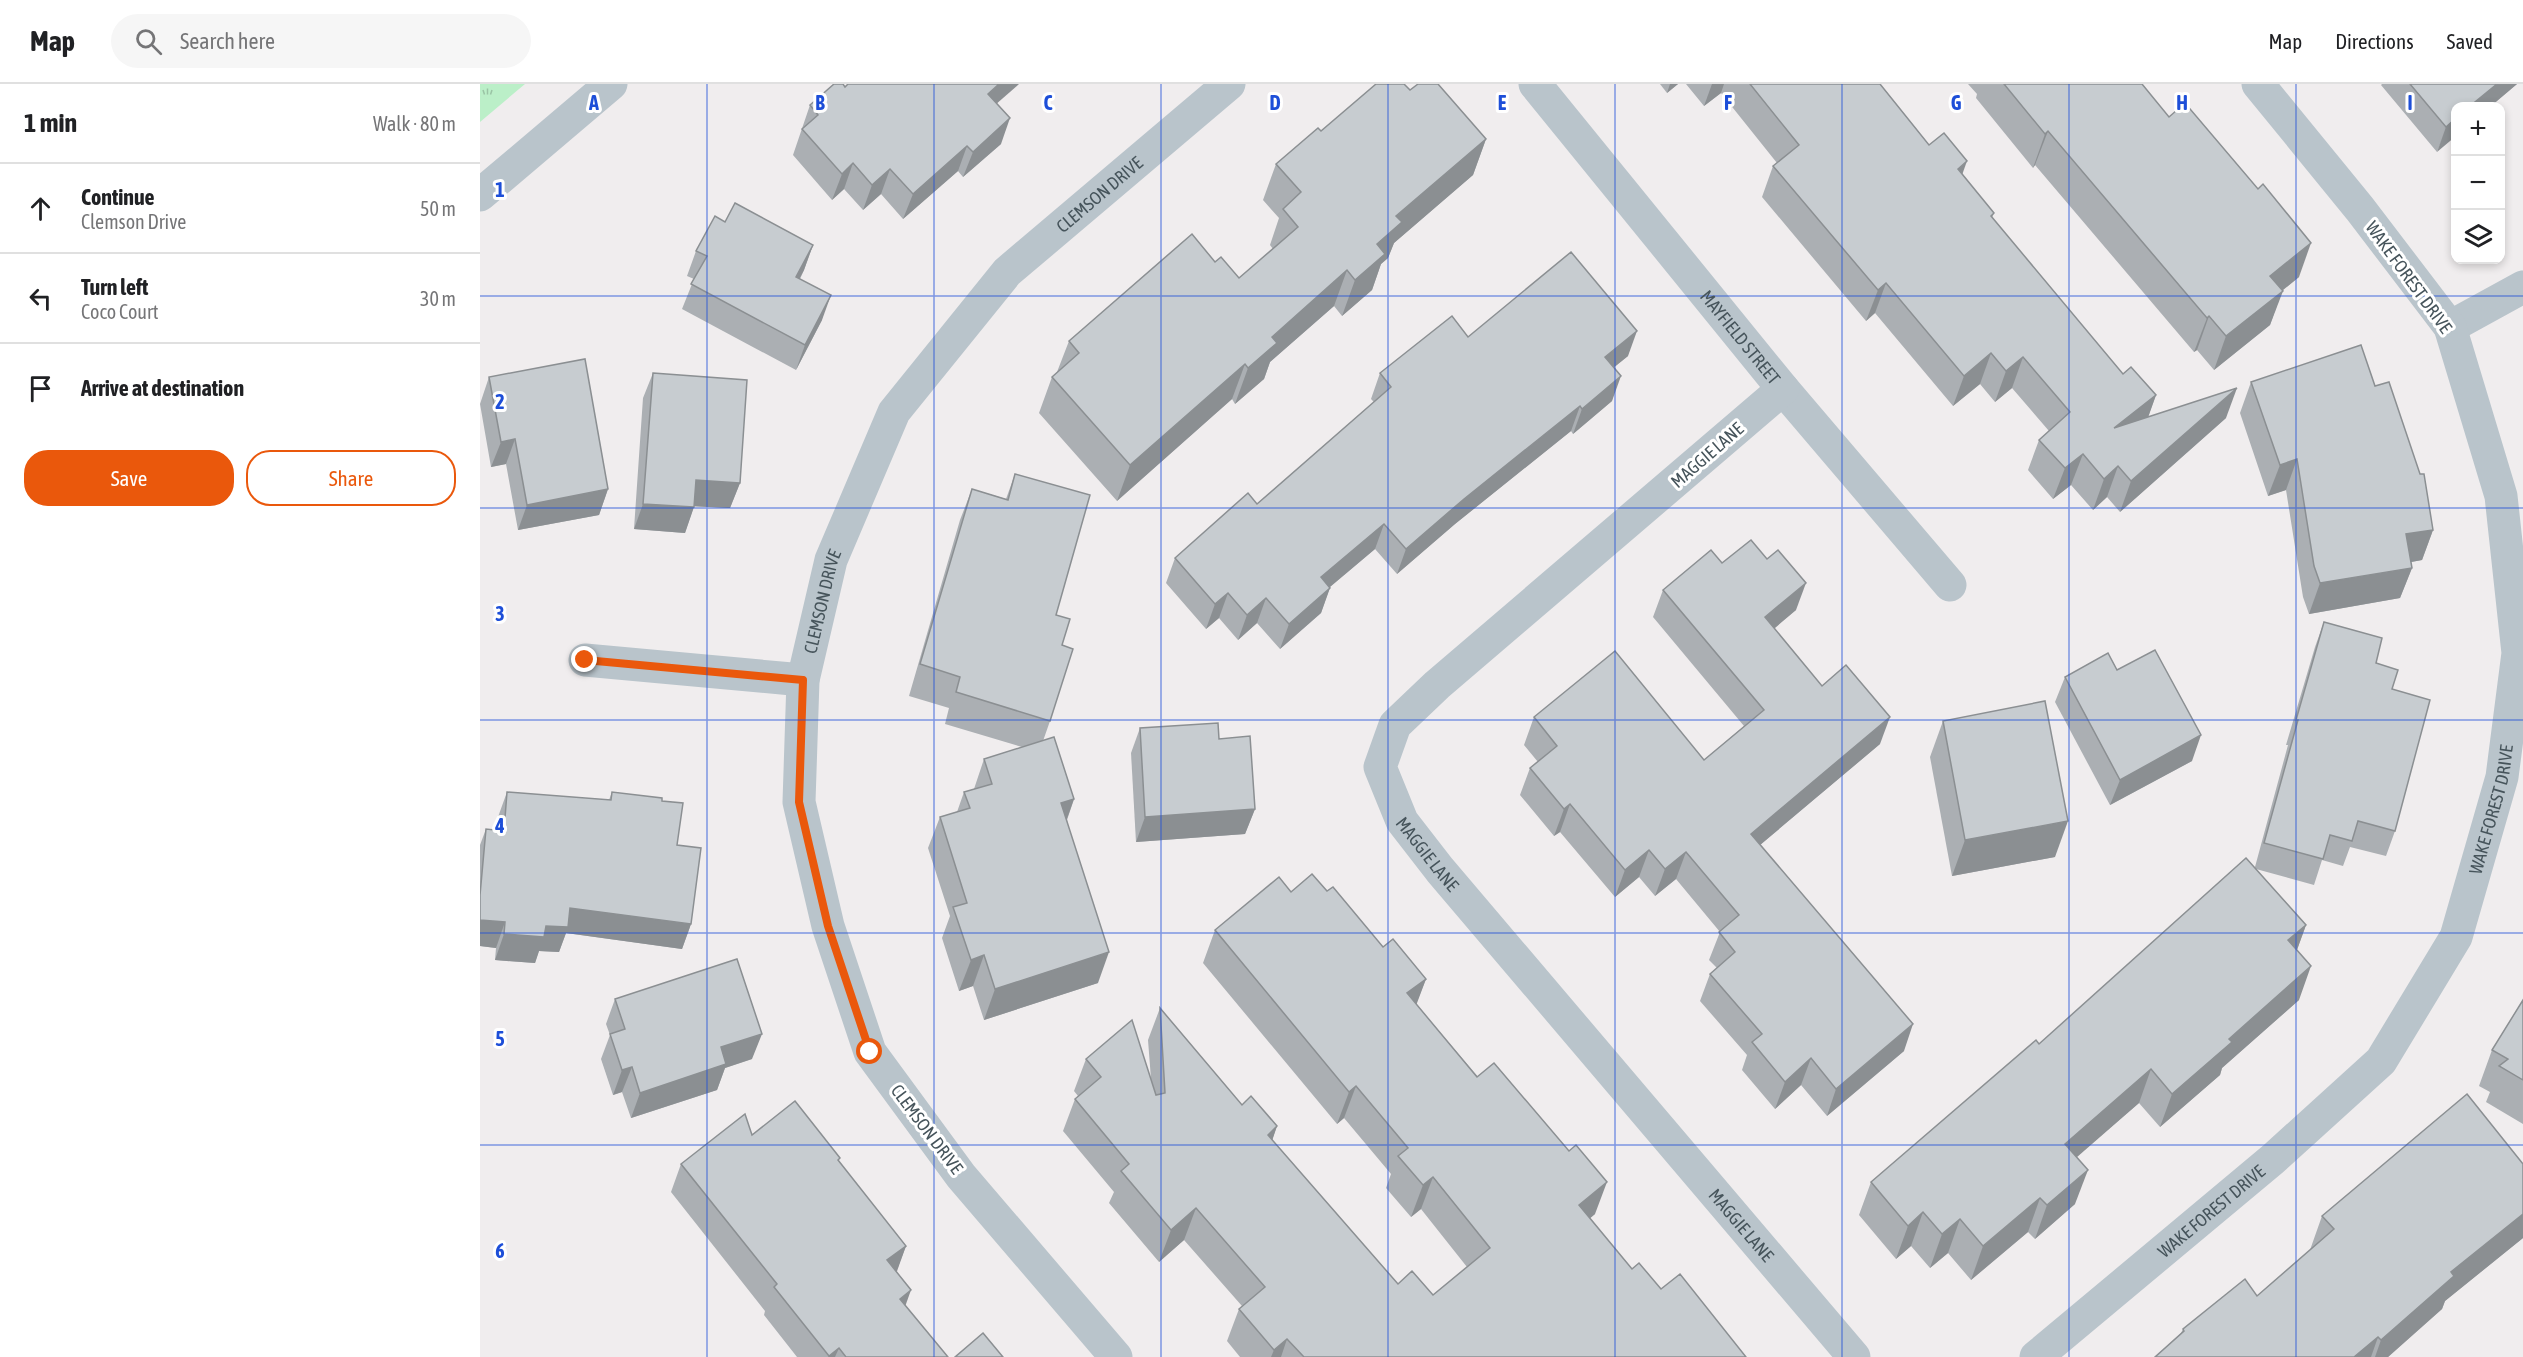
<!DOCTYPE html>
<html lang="en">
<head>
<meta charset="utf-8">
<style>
	:root { --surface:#fff; --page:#f6f6f6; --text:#202124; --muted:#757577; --line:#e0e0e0; --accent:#ea580c }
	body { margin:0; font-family:"Asap Condensed",sans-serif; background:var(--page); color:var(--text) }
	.controls { position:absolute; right:18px; top:18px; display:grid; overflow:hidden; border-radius:12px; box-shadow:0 3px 9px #0003 }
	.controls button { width:54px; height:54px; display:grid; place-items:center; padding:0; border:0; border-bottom:2px solid var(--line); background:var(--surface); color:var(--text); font:30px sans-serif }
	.stop { position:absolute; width:18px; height:18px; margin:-14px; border:4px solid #ea580c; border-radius:50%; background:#fff }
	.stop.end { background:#ea580c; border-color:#fff; box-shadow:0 2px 6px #0008 }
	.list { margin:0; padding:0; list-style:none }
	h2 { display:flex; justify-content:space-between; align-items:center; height:78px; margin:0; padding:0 24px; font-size:26px }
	h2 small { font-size:20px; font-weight:400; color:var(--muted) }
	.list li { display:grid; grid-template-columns:39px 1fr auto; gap:18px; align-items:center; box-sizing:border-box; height:90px; padding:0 24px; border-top:2px solid var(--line) }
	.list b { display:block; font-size:22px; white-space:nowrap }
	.list p { margin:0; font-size:20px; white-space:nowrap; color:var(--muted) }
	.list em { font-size:20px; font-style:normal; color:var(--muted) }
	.actions { display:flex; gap:12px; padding:18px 24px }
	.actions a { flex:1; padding:14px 0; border:2px solid var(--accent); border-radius:24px; text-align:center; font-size:21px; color:var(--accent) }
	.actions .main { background:var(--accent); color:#fff }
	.icon { flex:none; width:33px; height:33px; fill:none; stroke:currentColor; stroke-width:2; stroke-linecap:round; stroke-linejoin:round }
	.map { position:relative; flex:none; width:2043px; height:1273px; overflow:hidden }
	header { display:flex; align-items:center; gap:36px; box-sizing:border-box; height:84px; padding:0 30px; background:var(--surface); border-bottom:2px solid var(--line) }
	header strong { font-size:28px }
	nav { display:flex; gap:33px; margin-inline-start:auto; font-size:21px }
	.search { width:420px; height:54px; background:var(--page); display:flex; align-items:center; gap:15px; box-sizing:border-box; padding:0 21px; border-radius:33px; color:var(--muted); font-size:22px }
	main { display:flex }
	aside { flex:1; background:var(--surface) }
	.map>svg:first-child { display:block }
</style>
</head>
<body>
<header>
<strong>Map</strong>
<div class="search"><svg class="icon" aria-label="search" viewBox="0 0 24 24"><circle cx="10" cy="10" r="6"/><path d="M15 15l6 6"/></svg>Search here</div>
<nav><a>Map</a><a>Directions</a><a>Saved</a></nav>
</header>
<main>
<aside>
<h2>1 min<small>Walk · 80 m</small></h2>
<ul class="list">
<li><svg class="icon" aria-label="ahead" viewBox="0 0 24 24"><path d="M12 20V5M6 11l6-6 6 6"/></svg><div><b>Continue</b><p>Clemson Drive</p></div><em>50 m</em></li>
<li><svg class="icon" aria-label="left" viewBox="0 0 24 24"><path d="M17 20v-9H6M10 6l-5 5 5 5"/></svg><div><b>Turn left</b><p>Coco Court</p></div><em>30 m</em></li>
<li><svg class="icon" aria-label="arrive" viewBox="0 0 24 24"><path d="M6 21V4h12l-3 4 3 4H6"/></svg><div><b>Arrive at destination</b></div></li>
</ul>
<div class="actions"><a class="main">Save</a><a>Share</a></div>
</aside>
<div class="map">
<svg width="2043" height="1273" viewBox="0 0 2043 1273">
	<defs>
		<pattern id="park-tufts" width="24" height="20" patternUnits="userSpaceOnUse" patternTransform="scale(1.5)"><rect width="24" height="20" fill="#bbefc8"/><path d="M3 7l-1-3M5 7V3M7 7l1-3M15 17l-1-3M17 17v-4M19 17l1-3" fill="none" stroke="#9ac4a5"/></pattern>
	</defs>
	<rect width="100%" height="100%" fill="#f0edee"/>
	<polygon fill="url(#park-tufts)" points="0,0 45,0 0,38"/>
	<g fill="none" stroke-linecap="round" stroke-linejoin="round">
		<g stroke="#b9c4cb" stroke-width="33">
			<path id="s1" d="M1055,0l248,305 167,196"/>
			<polyline points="1970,243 2043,203"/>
			<path id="s2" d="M1303,305l-346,296 -42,40 -15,42 22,54 38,49 414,487"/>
			<polyline points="105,576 323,596"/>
			<path id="s3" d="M636,1273l-155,-181 -91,-124 -42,-126 -29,-124 4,-122 28,-120 63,-148 113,-140 222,-188"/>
			<path id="s4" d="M1556,1273l237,-198 108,-98 75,-124 46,-160 16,-124 -17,-157 -51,-169 -90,-118 -102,-125"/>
		</g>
		<polyline stroke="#b9c4cb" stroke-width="33" points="0,111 131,0"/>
	</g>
	<g fill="#abafb3">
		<polygon points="1180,0 1198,0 1187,9"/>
		<polygon points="1206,0 1400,0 1449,61 1482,90 1514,129 1512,134 1643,290 1676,311 1668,333 1746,334 1640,428 1627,413 1613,426 1591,401 1573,415 1548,386 1559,356 1569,347 1532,304 1515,318 1500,300 1473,322 1395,229 1386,237 1282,113 1293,82 1297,79 1241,9 1224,22"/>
		<polygon points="1488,0 1662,0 1819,193 1802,207 1790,241 1734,286 1717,266 1714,268 1555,81 1553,84 1496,14 1497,10"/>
		<polygon points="1902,0 2037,0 2011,22 1976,22 1957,68 1901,1"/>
		<polygon points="365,3 517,19 521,60 483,93 478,87 423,135 401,110 383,126 364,105 352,116 313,71 330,21"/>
		<polygon points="930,6 1006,55 993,91 914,159 908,174 901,180 892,206 862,232 854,222 790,278 784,295 755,320 752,315 637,417 559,329 572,293 577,288 589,257 735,178 759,194 793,165 790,161 799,134 783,116 796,80 841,47"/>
		<polygon points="245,138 333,161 324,186 320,195 342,236 316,286 202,225 214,195 207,192 216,167"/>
		<polygon points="988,253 1148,272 1134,283 1132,317 1093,350 1091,347 975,440 917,490 895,465 850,503 841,529 800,565 777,539 758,556 739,534 726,545 686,499 695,474 777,420 894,318 891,315 900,289"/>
		<polygon points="173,289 260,399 250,424 214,422 205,449 154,445 163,314"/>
		<polygon points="9,293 128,405 119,431 38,446 26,380 11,383 0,320"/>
		<polygon points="1771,298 1895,302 1953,446 1942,476 1931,478 1932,484 1920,514 1829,530 1823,513 1806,406 1788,412 1760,329"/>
		<polygon points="535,390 576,531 582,561 570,637 563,657 594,715 587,736 618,899 504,936 493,902 479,907 462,854 470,832 448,764 460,733 477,728 484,708 494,705 504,675 542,663 465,640 469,624 429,612 480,436 492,405 526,415"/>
		<polygon points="1242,479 1316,526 1294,544 1342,602 1400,660 1280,761 1424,967 1347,1032 1321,1001 1295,1025 1262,986 1267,971 1220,917 1230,890 1237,884 1229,876 1240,848 1196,795 1175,812 1159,793 1135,813 1080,748 1074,752 1040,711 1050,684 1058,678 1044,661 1054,633 1224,676 1264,642 1173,533 1183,506"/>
		<polygon points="1844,538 1896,579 1912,605 1915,747 1906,772 1870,763 1863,782 1842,776 1834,801 1776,785 1826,841 1817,866 1819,916 1742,984 1740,991 1680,1043 1659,1019 1596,1073 1595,1120 1555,1155 1548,1148 1491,1196 1468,1169 1450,1184 1431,1162 1416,1175 1379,1131 1391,1098 1775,783 1808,661 1806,661 1835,563"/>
		<polygon points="1637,586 1712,677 1630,721 1575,618 1585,593"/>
		<polygon points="1463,637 1575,773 1472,792 1450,673"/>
		<polygon points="660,644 739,655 775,725 765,750 656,758 651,669"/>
		<polygon points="27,708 129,716 132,708 182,717 197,761 211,840 202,865 86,849 79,868 59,867 55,879 15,876 16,864 0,862 0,761 6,745 17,746 18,733"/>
		<polygon points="847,807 903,863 946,895 936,920 1115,1130 1110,1134 1152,1185 1181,1205 1266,1273 760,1273 747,1257 759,1225 762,1222 704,1156 679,1178 629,1119 634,1108 583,1047 595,1015 598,1012 594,1007 606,975 671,995 668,956 680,924 762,1021 797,1042 792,1056 918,1200 953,1211 987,1183 941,1125 931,1133 906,1104 911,1090 864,1034 857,1040 723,879 735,846 811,808"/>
		<polygon points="135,915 272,975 245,984 237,1006 151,1034 142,1008 133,1011 121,975 130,951 126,940"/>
		<polygon points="2043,916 2043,1040 2006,1018 2010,1008 1999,1002 2012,966"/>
		<polygon points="272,1051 359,1078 426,1162 416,1188 425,1222 468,1273 317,1273 284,1231 285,1227 191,1108 201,1080"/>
		<polygon points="2043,1080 2043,1154 1965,1217 1962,1225 1908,1273 1675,1273 1701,1249 1703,1245 1777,1212 1830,1166 1842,1132"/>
	</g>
	<g fill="#8b8f92">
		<polygon points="519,0 539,0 499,35 508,10"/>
		<polygon points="1190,0 1198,0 1187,9"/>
		<polygon points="1232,0 1244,0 1241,9 1224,22"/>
		<polygon points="2017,0 2037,0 2011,22 1990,22"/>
		<polygon points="530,34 521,60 483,93 493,68"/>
		<polygon points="1976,34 1976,52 1957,68 1966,43"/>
		<polygon points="1568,47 1555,81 1553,84 1565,50"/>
		<polygon points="1006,55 993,91 914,159 908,174 901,180 892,206 862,232 875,196 897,160 916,132"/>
		<polygon points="487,62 478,87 423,135 433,110"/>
		<polygon points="1487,77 1476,108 1478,85"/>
		<polygon points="373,79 364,105 352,116 362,90"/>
		<polygon points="410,85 401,110 383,126 392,101"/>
		<polygon points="1831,159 1819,193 1778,226 1790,192"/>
		<polygon points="333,161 324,186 307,218 316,193"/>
		<polygon points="867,186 854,222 790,278 784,295 755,320 768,284 792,253"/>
		<polygon points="1406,199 1395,229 1386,237 1398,206"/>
		<polygon points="1803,207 1790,241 1734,286 1746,252"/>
		<polygon points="351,211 342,236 316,286 325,261"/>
		<polygon points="1729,232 1717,266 1714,268 1727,234"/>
		<polygon points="1157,247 1148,272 1116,298 1125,273"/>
		<polygon points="1511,269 1500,300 1473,322 1484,292"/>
		<polygon points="1543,273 1532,304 1515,318 1526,287"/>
		<polygon points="765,280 752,315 637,417 650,381"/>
		<polygon points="1141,292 1132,317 1093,350 1102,325"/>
		<polygon points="1757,304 1746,334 1640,428 1651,397"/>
		<polygon points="1676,311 1665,342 1634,344"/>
		<polygon points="1100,322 1091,347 975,440 917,490 926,465 984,415"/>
		<polygon points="35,355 26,380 11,383 21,358"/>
		<polygon points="1603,370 1591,401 1573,415 1585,384"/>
		<polygon points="1817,375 1806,406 1788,412 1800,381"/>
		<polygon points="1638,382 1627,413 1613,426 1624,395"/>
		<polygon points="216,396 260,399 250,424 207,422"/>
		<polygon points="128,405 119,431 38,446 47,421"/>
		<polygon points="163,420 214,423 205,449 154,445"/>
		<polygon points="904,440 895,465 832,518 841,493"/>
		<polygon points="1953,446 1942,476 1915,481 1926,450"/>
		<polygon points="1932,484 1920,514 1829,530 1840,499"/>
		<polygon points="1326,499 1316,526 1275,561 1285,533"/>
		<polygon points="850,504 841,529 800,565 809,540"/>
		<polygon points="748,509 739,534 726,545 735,520"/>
		<polygon points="786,514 777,539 758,556 767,531"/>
		<polygon points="1410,633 1400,660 1261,777 1271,750"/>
		<polygon points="1721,651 1712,677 1630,721 1640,696"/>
		<polygon points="594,715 583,746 581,719"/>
		<polygon points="1090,720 1080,748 1074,752 1084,725"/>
		<polygon points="775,725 765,750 656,758 665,733"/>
		<polygon points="1588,737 1575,773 1472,792 1485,756"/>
		<polygon points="1169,766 1159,793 1135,813 1145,786"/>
		<polygon points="1206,768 1196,795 1175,812 1185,785"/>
		<polygon points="90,824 211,840 202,865 86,849 79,868 59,867 55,879 15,876 24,850"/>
		<polygon points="0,836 25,838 16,864 0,862"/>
		<polygon points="1826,841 1814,874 1808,856"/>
		<polygon points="629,868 618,899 504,936 515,905"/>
		<polygon points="504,871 493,902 479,907 491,876"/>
		<polygon points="1831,882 1819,916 1742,984 1740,991 1680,1043 1692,1010 1749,955"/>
		<polygon points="946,895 934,927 927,909"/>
		<polygon points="1433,940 1424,967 1347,1032 1356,1005"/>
		<polygon points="282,950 272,975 245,984 237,1006 151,1034 160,1009 241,963"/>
		<polygon points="1331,974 1321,1001 1295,1025 1305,998"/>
		<polygon points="152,983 142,1008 133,1011 142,986"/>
		<polygon points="1671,985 1659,1019 1573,1094 1585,1060"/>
		<polygon points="876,1002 864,1034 857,1040 869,1008"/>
		<polygon points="797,1042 786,1075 788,1051"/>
		<polygon points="1608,1086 1595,1120 1555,1155 1567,1121"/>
		<polygon points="953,1093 941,1125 931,1133 943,1101"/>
		<polygon points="1127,1098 1115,1130 1087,1154 1099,1121"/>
		<polygon points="1560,1114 1548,1148 1491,1196 1503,1162"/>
		<polygon points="716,1124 704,1156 679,1178 691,1146"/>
		<polygon points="1443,1128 1431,1162 1416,1175 1428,1142"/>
		<polygon points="2043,1130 2043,1154 1965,1217 1962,1225 1908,1273 1895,1273 1901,1256 1971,1188"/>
		<polygon points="1480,1135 1468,1169 1450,1184 1462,1150"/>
		<polygon points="426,1162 416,1190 407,1176"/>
		<polygon points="431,1206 421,1234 420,1215"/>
		<polygon points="1898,1253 1891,1273 1874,1273"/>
		<polygon points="807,1255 801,1273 791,1273 794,1266"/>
		<polygon points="359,1264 355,1273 348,1273 349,1272"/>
	</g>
	<g fill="#c7ccd0" stroke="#8b8f92" stroke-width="1.5">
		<polygon points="354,0 363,0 365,3 368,0 519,0 508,10 530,34 493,68 487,62 433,110 410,85 392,101 373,79 362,90 322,45 338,31 330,21"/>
		<polygon points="896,0 924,0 930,6 938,0 958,0 1006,55 916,132 922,138 897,160 905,170 875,196 867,186 792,253 797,259 768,284 765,280 650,381 572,293 599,269 589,257 712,150 735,178 741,173 759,194 818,143 803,125 821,108 796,80 838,44 841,47"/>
		<polygon points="1270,0 1400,0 1449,61 1464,49 1487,77 1478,85 1514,129 1511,132 1643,290 1651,283 1676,311 1634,344 1757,304 1651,397 1638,382 1624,395 1603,370 1585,384 1559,356 1590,328 1543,273 1526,287 1511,269 1484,292 1406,199 1398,206 1293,82 1319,61"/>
		<polygon points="1524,0 1662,0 1689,33 1705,19 1778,105 1783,100 1831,159 1790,192 1803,207 1746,252 1729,232 1727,234 1568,47 1565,50"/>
		<polygon points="1930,0 2017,0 1990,22 1976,22 1976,34 1966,43"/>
		<polygon points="255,119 333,161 316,193 351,211 325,261 211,200 227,172 216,167 235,132 245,138"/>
		<polygon points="1091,168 1157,247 1125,273 1141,292 1102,325 1100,322 984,415 926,465 904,440 841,493 850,504 809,540 786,514 767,531 748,509 735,520 695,474 768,409 777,420 911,303 900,289 972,232 988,253"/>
		<polygon points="1881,261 1895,302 1909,298 1940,390 1944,390 1953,446 1926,450 1932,484 1840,499 1834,482 1817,375 1800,381 1771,298"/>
		<polygon points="105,275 128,405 47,421 35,355 21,358 9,293"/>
		<polygon points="173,289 267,296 260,399 216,396 214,423 163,420"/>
		<polygon points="535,390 610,411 576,531 590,535 582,561 593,565 570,637 476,608 480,593 440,580 492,405 528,416"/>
		<polygon points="1271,456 1287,475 1298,466 1326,499 1285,533 1342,602 1366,581 1410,633 1271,750 1433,940 1356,1005 1331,974 1305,998 1272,958 1282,950 1230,890 1255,868 1239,848 1259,831 1206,768 1185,785 1169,766 1145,786 1090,720 1084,725 1050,684 1077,662 1054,633 1135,567 1224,676 1284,626 1183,506 1231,466 1242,479"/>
		<polygon points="1844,538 1902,554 1896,579 1918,586 1912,605 1950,616 1915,747 1878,737 1872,757 1850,751 1843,775 1784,759 1818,636 1816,636"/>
		<polygon points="1675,566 1721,651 1640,696 1585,593 1628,569 1637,586"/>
		<polygon points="1565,617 1588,737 1485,756 1463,637"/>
		<polygon points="738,639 739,655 770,652 775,725 665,733 660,644"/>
		<polygon points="574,653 594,715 581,719 629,868 515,905 504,871 491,876 473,823 487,819 460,733 490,724 484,708 512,700 504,675"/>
		<polygon points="27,708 131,716 132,708 182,714 182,717 203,719 197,761 221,764 211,840 90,824 88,843 66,842 64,853 24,850 25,838 0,836 0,811 6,745 24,747"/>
		<polygon points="1766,774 1826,841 1808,856 1831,882 1749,955 1752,958 1692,1010 1671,985 1585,1060 1608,1086 1567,1121 1560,1114 1503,1162 1480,1135 1462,1150 1443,1128 1428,1142 1391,1098 1556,956 1559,960"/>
		<polygon points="832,790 847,807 853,803 903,863 913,855 946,895 927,909 997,993 1014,979 1089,1067 1096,1061 1127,1098 1099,1121 1152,1185 1159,1179 1181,1205 1200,1190 1266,1273 824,1273 807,1255 794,1266 759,1225 785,1203 716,1124 691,1146 641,1087 649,1080 595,1015 621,993 606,975 652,936 676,1011 685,1009 680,924 762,1021 771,1012 797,1042 788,1051 918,1200 932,1187 953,1211 1010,1164 953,1093 943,1101 918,1072 928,1064 876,1002 869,1008 735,846 799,793 811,808"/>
		<polygon points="257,875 282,950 241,963 246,980 160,1009 152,983 142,986 130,950 145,945 135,915"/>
		<polygon points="2043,916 2043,996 2019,982 2028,975 2012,966"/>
		<polygon points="1987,1010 2043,1080 2043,1130 1971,1188 1974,1192 1901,1256 1898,1253 1874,1273 1675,1273 1704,1247 1703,1245 1765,1195 1777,1212 1854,1145 1842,1132"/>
		<polygon points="315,1017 360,1074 358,1076 426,1162 407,1176 431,1206 420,1215 468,1273 366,1273 359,1264 349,1272 294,1203 297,1200 201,1080 265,1030 272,1051"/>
		<polygon points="503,1249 523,1273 475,1273"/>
	</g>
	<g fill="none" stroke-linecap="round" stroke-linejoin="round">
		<polyline stroke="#ea580c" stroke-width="8" points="105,576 323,596 319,718 348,842 390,968"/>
	</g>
	<path fill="none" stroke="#1d4ed8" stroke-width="1.5" stroke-opacity="0.55" d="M227,0v1273M454,0v1273M681,0v1273M908,0v1273M1135,0v1273M1362,0v1273M1589,0v1273M1816,0v1273M0,212h2043M0,424h2043M0,636h2043M0,849h2043M0,1061h2043"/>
	<g text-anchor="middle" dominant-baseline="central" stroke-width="6" stroke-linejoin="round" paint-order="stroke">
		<g font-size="18" fill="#46545b" stroke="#fff">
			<text stroke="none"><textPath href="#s3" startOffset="1359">CLEMSON DRIVE</textPath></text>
			<text transform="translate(1929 193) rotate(54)">WAKE FOREST DRIVE</text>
			<text stroke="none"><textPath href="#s1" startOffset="326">MAYFIELD STREET</textPath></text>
			<text transform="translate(1227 371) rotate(-41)">MAGGIE LANE</text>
			<text stroke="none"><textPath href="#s3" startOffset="855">CLEMSON DRIVE</textPath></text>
			<text stroke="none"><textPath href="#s4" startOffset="732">WAKE FOREST DRIVE</textPath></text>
			<text stroke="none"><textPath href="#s2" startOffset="658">MAGGIE LANE</textPath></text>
			<text transform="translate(447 1045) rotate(53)">CLEMSON DRIVE</text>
			<text stroke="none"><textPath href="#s4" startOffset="228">WAKE FOREST DRIVE</textPath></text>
			<text stroke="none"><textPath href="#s2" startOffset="1144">MAGGIE LANE</textPath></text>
		</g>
	</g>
	<g font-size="20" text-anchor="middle" font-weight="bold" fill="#1d4ed8" stroke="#fff" stroke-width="6" stroke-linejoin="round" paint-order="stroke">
		<text x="114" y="26">A</text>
		<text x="340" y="26">B</text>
		<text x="568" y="26">C</text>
		<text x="795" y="26">D</text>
		<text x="1022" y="26">E</text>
		<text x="1248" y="26">F</text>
		<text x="1476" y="26">G</text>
		<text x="1702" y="26">H</text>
		<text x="1930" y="26">I</text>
		<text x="20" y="113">1</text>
		<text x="20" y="325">2</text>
		<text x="20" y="537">3</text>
		<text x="20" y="749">4</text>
		<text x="20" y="962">5</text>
		<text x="20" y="1174">6</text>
	</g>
</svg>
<div class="controls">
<button>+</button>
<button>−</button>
<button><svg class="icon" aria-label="layers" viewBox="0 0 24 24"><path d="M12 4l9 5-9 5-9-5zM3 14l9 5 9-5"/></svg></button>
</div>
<div class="stop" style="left:390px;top:968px"></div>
<div class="stop end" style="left:105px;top:576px"></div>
</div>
</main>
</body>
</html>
